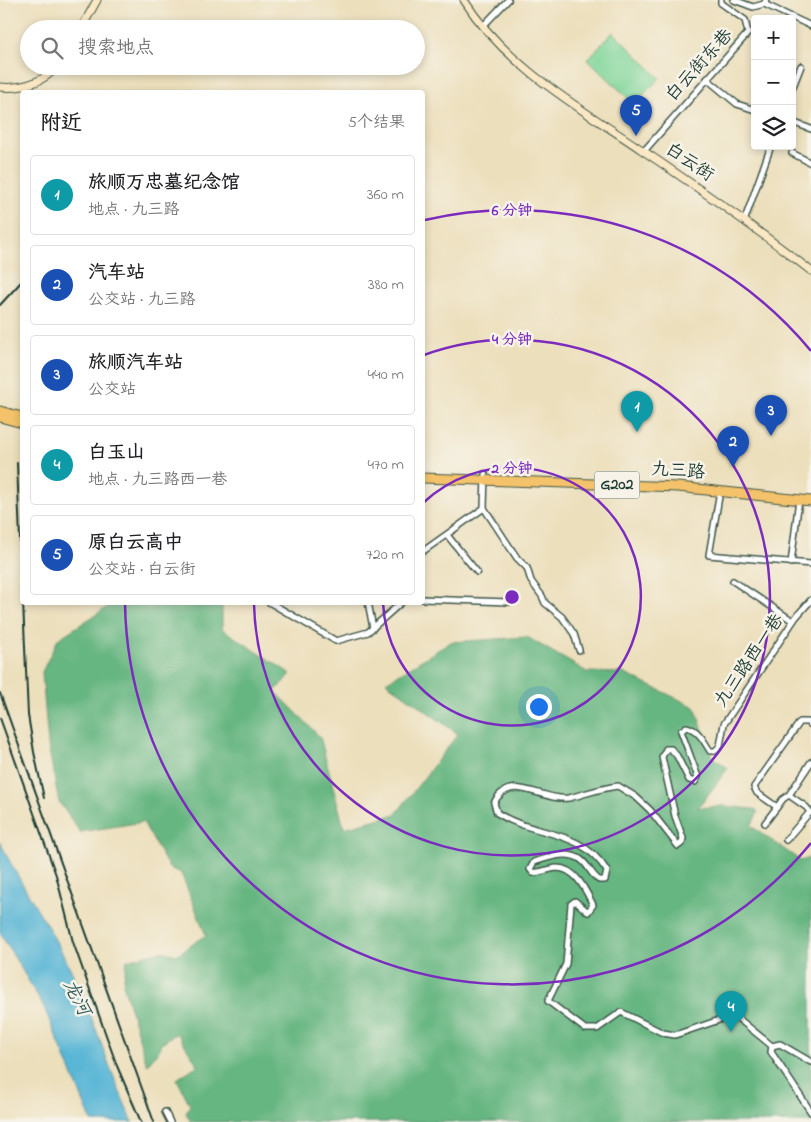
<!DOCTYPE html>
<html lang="zh">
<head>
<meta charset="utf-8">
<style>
	:root { --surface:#fff; --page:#f6f6f6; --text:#202124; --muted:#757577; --line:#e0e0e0; --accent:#1f6fb2 }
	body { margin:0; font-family:"Indie Flower","LXGW WenKai TC",sans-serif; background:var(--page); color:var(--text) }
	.controls { position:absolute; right:15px; top:15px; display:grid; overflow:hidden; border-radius:5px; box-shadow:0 2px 8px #0003 }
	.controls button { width:45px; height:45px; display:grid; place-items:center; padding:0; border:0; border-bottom:1px solid var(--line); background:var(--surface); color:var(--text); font:25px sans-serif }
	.you { position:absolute; left:538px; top:706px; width:18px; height:18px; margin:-12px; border:4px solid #fff; border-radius:50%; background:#1a73e8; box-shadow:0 0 0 8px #1a73e833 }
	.badge { display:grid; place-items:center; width:32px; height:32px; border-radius:50%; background:var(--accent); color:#fff; font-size:16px; font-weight:700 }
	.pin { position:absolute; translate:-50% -41px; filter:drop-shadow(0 1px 2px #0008) }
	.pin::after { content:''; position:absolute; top:26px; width:18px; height:15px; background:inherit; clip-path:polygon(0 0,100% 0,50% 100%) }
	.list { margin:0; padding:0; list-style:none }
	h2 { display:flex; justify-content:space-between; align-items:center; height:65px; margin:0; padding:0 20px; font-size:21px }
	h2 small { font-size:16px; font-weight:400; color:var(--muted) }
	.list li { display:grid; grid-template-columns:32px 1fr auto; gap:15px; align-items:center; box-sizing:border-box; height:80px; margin:0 10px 10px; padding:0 10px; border:1px solid var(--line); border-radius:5px }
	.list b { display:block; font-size:19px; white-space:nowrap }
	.list p { margin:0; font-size:16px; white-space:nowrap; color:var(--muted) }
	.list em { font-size:16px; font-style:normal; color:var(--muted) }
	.icon { flex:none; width:28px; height:28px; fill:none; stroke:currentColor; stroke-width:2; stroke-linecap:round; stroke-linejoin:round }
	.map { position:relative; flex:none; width:811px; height:1122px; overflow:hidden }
	.search { position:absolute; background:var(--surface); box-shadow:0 2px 8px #0003; left:20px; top:20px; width:405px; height:55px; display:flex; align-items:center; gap:12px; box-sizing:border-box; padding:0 18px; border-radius:28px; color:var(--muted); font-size:19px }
	.panel { position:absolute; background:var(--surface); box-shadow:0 2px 8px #0003; left:20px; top:90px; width:405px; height:515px; border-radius:5px }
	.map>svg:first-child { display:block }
</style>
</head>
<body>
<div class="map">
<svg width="811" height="1122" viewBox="0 0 811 1122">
	<rect width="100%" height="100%" fill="#f7f3e8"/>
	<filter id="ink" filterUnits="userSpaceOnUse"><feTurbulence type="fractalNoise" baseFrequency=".02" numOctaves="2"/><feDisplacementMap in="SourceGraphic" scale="10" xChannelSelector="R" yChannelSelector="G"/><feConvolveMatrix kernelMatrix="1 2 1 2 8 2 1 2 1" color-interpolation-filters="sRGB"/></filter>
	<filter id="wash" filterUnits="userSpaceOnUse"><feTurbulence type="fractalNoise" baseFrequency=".0096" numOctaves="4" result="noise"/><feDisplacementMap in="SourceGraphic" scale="20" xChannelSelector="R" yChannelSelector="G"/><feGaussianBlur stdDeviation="1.12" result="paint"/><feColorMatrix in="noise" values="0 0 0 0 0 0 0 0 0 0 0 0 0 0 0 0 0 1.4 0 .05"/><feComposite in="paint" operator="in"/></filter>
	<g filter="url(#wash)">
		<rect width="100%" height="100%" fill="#ecdfbc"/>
		<polygon fill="#7ed599" stroke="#4e8966" points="613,32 660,78 634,104 588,59"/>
		<polygon fill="#66b681" stroke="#427a5a" points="114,603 222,603 222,629 291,674 275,691 320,737 344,828 396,814 458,734 386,682 451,642 527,637 587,672 623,673 695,707 712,757 728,768 698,808 722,806 754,809 758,812 751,826 801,861 811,857 811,1122 191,1122 186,1113 190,1105 177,1079 198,1065 177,1033 160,1044 160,1049 147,1065 123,984 127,960 162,951 177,955 206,935 181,873 169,868 143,822 80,832 59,802 48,745 42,672 58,639"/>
		<path fill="#58b6d6" stroke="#3c7a85" d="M0,842c21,44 50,84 71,128 24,49 38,102 62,152h-41l-49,-117 -43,-72z"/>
	</g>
	<g filter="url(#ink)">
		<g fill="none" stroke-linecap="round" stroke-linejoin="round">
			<g stroke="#3e5548" stroke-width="8">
				<g id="street">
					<polyline points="734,0 753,7 764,4"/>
					<polyline points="766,0 764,4 811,26"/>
					<polyline points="483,26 508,0"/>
					<polyline points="707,79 737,104 755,110"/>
					<polyline points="792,89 801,66"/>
					<polyline points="792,122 811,129"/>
					<polyline points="644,151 748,33 745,20 721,3 721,0"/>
					<polyline points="792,153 811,163"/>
					<polyline points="745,219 771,146"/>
					<polyline points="485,474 484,508 517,558 527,568 531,581 542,596 545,603 562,617 574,634 579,650"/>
					<polyline points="720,491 709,555 811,564"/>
					<polyline points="447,535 477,572"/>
					<polyline points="422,552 484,508"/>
					<polyline points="791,563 799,499"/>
					<polyline points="733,581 793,621"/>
					<polyline points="422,599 509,602"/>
					<polyline points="269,602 336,641 368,632 402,602"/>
					<polyline points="368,602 373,628"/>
					<polyline points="789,795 806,807 811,813"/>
					<polyline points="777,807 757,793 754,787 800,722 808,722 811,725"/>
					<polyline points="765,823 783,799 789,795 811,762"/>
					<polyline points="786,840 810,812"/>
					<path d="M772,1046l-38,-31 -59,20 -12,-2 -42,-21 -24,17h-12l-37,-28 18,-37 5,-60 4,-3 13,11 5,-7c-7,-14 -17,-37 -36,-37 -8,1 -16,4 -24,5l-3,-4 4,-7c13,-4 33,-12 46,-3 8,5 11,16 19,21h6l2,-9c-28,-44 -70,-33 -110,-58l-3,-10c16,-32 49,-1 75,-5 16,-4 32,-10 49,-12l18,11 14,13 28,36 4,-3 1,-5 -8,-22 -13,-59 4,-8h5l6,7 12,24 6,2 3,-5 -17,-46 5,-4c12,2 18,14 24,24h5l5,-5 4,-22 72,-107 15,-17"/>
					<polyline points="772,1046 771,1052 811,1112"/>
					<polyline points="772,1046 780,1044 811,1062"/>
					<polyline points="165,1112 170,1122"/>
				</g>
			</g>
			<g stroke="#3e5548" stroke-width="9">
				<g id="secondary">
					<path d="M464,0c42,67 115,107 178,150 58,39 114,78 169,121"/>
					<polyline points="81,29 97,0"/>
					<path d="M0,87c20,2 44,-4 57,-21"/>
				</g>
			</g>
			<g stroke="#3e5548" stroke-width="11">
				<g id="highway">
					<polyline points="0,411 22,417"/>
					<polyline points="0,417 22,423"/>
					<polyline points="422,478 678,487 811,501"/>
				</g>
			</g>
			<use href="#street" stroke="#fff" stroke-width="5"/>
			<use href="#secondary" stroke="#fae7c3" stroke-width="7"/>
			<use href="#highway" stroke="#f3c26a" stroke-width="9"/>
			<g stroke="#1f3d34" stroke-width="2">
				<polyline points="0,305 22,281"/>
				<polyline points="17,463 22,589"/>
				<polyline points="23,602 28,715 34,752 44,798"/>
				<polyline points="0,693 154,1122"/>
				<polyline points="0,718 56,875 73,942 117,1066 141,1122"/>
			</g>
		</g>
	</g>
	<g fill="none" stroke="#7b2cbf" stroke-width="2.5">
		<path d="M423 503A129 129 0 1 1 383 603"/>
		<path d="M424 355A258 258 0 1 1 254 604"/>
		<path d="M811 843A387 387 0 0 1 125 604M425 220A387 387 0 0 1 811 351"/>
	</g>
	<g text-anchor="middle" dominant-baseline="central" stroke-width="5" stroke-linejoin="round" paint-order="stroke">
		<rect fill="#f7f3e8" stroke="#60746a" stroke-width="1" x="594.5" y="471.5" width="45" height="27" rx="4"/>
		<g font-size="16" font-weight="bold" fill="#1f3d34">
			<text x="617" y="485">G202</text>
		</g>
		<g font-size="18" fill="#1f3d34" stroke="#f7f3e8">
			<text transform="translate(700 66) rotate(-48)">白云街东巷</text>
			<text transform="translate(689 163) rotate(34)">白云街</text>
			<text transform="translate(678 472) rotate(4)">九三路</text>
			<text transform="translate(750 661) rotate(-56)">九三路西一巷</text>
		</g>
		<g font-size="19" font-style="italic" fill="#2d5b5c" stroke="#f7f3e8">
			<text transform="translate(76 998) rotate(63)">龙河</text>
		</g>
	</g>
	<circle cx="512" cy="597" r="8" fill="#7b2cbf" stroke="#f7f3e8" stroke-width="2.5"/>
	<g font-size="15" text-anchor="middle" font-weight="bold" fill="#7b2cbf" stroke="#f7f3e8" stroke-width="5" stroke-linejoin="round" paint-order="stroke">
		<text x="512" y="215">6 分钟</text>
		<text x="512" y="344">4 分钟</text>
		<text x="512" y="473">2 分钟</text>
	</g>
</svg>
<div class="controls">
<button>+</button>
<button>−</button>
<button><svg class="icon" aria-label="layers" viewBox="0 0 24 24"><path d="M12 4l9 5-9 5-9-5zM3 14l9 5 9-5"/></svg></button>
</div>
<div class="you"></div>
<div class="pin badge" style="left:637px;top:432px;background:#0f9aa8">1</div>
<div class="pin badge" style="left:733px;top:467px;background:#1a4fb4">2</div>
<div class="pin badge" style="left:771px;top:436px;background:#1a4fb4">3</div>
<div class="pin badge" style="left:731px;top:1032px;background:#0f9aa8">4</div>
<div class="pin badge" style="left:636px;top:136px;background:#1a4fb4">5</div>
<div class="search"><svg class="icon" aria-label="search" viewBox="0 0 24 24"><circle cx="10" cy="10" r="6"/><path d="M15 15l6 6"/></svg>搜索地点</div>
<section class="panel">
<h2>附近<small>5个结果</small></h2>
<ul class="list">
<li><span class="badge" style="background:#0f9aa8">1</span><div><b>旅顺万忠墓纪念馆</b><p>地点 · 九三路</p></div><em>360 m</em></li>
<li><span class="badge" style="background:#1a4fb4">2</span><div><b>汽车站</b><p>公交站 · 九三路</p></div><em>380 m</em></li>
<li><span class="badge" style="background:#1a4fb4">3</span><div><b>旅顺汽车站</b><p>公交站</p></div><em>440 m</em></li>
<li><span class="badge" style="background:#0f9aa8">4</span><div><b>白玉山</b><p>地点 · 九三路西一巷</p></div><em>470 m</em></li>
<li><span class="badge" style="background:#1a4fb4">5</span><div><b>原白云高中</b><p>公交站 · 白云街</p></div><em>720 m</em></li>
</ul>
</section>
</div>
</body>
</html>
